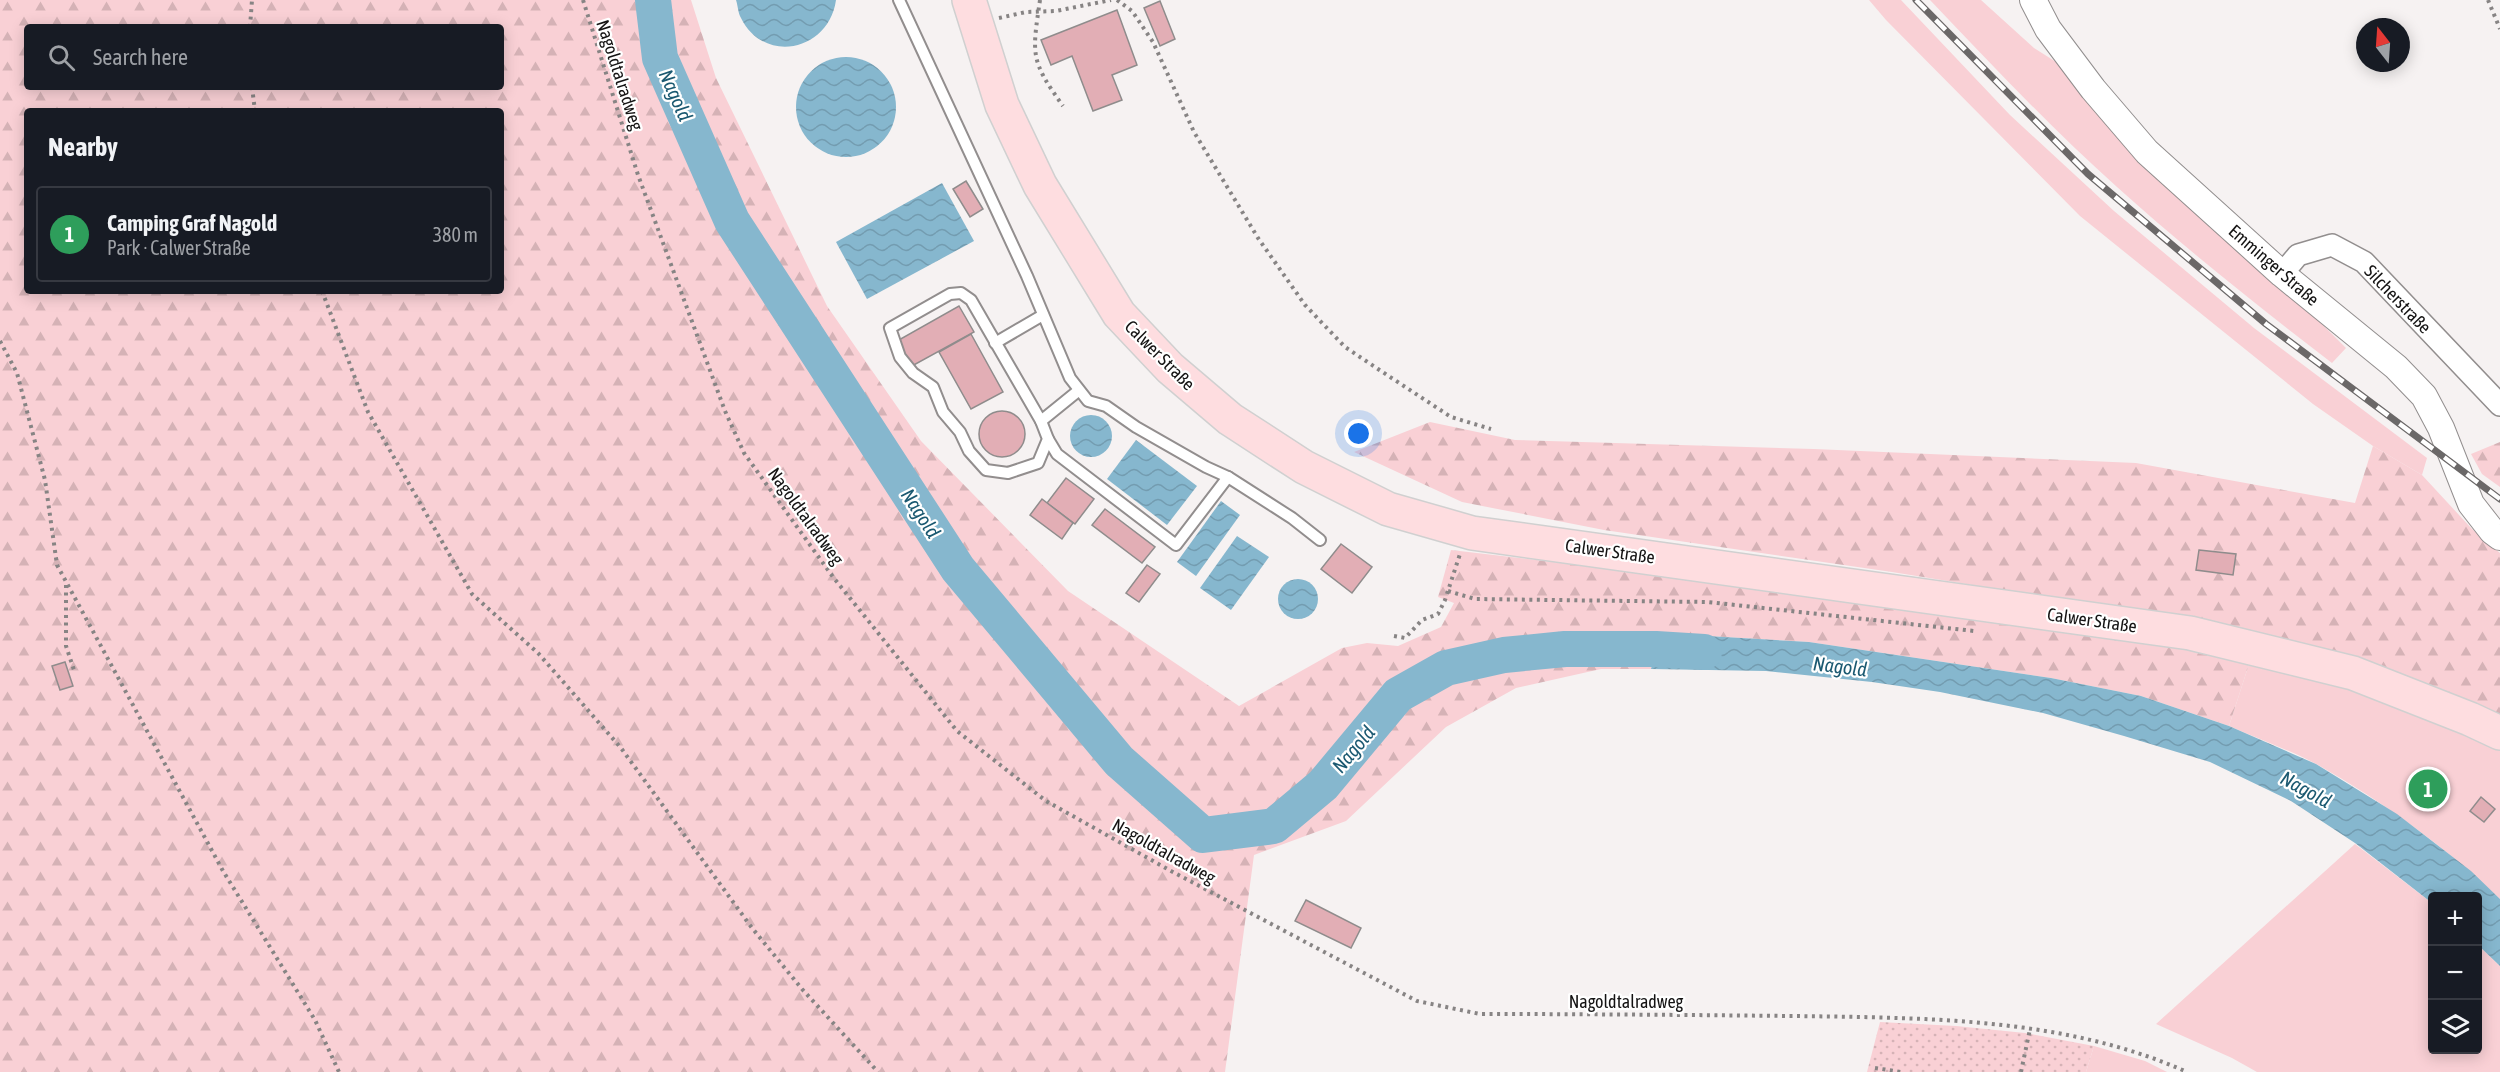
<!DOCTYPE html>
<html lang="en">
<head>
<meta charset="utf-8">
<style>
	:root { --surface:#171b24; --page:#242831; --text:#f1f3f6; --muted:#9ea1a6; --line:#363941; --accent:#98b4c0 }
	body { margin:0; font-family:"Asap Condensed",sans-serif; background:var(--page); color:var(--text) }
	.controls { position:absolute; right:18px; bottom:18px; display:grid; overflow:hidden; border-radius:6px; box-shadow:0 3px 15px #0003 }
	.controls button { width:54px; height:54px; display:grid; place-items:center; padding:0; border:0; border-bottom:2px solid var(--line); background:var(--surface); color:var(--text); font:30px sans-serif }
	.compass { position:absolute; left:2356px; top:18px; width:54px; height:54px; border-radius:50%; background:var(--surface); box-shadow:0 3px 15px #0003; rotate:343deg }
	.you { position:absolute; left:1359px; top:434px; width:21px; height:21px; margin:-15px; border:4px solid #fff; border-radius:50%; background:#1a73e8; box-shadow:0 0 0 9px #1a73e833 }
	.badge { display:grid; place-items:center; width:39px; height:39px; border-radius:50%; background:var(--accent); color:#fff; font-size:20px; font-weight:700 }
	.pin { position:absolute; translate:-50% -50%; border:3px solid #fff; box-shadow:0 2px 6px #0006 }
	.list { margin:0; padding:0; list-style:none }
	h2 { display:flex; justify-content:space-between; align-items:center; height:78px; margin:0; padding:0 24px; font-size:26px }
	h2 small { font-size:20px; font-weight:400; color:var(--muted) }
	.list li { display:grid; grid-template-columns:39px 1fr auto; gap:18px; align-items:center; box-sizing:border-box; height:96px; margin:0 12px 12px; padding:0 12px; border:2px solid var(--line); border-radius:6px }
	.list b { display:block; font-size:22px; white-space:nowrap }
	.list p { margin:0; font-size:20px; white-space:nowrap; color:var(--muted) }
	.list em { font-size:20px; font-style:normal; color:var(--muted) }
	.icon { flex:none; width:33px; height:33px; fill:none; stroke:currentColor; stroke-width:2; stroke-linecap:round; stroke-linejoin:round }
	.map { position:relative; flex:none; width:2500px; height:1072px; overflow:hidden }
	.search { position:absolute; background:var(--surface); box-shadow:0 3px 15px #0003; left:24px; top:24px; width:480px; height:66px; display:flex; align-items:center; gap:15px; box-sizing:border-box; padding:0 21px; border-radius:6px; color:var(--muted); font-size:22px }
	.panel { position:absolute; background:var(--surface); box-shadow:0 3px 15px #0003; left:24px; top:108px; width:480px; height:186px; border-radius:6px }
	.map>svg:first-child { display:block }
</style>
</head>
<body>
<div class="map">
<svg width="2500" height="1072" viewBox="0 0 2500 1072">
	<defs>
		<pattern id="forest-firs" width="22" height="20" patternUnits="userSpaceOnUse" patternTransform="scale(1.5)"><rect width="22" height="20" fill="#f9d0d5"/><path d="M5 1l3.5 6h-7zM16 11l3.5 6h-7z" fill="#d5b2b6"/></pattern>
		<pattern id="garden-dots" width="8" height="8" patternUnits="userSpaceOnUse" patternTransform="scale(1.5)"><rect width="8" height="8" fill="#f9d0d5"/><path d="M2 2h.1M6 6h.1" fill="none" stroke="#d5b2b6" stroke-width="1.8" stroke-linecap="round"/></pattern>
		<pattern id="water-waves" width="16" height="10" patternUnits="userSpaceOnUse" patternTransform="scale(1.5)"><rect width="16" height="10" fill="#86b7ce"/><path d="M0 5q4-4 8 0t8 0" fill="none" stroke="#739cb0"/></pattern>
	</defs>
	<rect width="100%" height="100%" fill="#f6f2f2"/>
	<g fill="#f9d0d5">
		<polygon points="1869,0 1901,0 2010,115 2114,211 2254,328 2427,458 2422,475 2373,446 2313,404 2080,216 1886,20"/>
		<path d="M1930,0h51l53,48 30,19 282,281 -14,15c-73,-56 -146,-114 -215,-176 -66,-59 -126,-123 -187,-187z"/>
		<path d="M2250,661c86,24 170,49 250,88v150c-55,-52 -116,-97 -182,-134 -28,-15 -60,-26 -89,-39z"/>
		<polygon points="2355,844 2432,903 2432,1050 2478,1050 2478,945 2500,966 2500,1072 2257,1072 2232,1058 2156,1024"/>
		<polygon points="2094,1046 2145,1061 2167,1072 2086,1072"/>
	</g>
	<g fill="url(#forest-firs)" fill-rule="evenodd">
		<path d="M0,0h691l25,78 111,228 94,135 147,150 171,115 103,-58 25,-5 31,3 43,-19 13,-24 -16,-6 13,-47 508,60 291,51 -21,65 -88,-30 -90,-18 -242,-36 -153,-9 -5,36h-50l-85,19 -70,39 -100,94 -92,34 -29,217h-1225zM27,27h474v60h-474zM27,111h474v180h-474z"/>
		<polygon points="1430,422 1515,440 1814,449 2136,463 2355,503 2373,446 2422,475 2472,529 2500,553 2500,720 2202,622 1892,572 1604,530 1462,502 1354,452"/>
		<polygon points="2500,442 2500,487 2482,474 2471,454"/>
	</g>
	<polygon fill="url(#garden-dots)" points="1880,1022 1956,1026 2025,1033 2094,1046 2086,1072 1867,1072"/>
	<g fill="url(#water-waves)">
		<path d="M736,0h100c-7,51 -72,65 -95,18 -3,-5 -3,-12 -5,-18z"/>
		<circle cx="846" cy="107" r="50"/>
		<polygon points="942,183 974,241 867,299 836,242"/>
		<circle cx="1091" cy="436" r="21"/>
		<polygon points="1136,440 1197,486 1167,525 1107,479"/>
		<polygon points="1221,501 1240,515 1196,576 1177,562"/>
		<polygon points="1237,536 1269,557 1231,610 1200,588"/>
		<circle cx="1298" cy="599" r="20"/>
		<polygon points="1656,633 1809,642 2051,678 2141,696 2229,726 2316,764 2397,814 2471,871 2500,899 2500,966 2478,945 2478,896 2432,896 2432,903 2355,843 2291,801 2210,762 2124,736 2043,713 1940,692 1872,682 1766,671 1651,669 1656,649"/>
	</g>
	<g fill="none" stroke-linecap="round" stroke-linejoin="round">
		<polyline stroke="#86b7ce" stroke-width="36" points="653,0 660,58 732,221 958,569 1119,761 1203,835 1274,826 1323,785 1398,695 1446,668 1504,655 1565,649 1656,649 1704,652"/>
	</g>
	<g fill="#e2aeb5" stroke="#8f8c8c" stroke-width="1.5">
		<polygon points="1160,1 1175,39 1160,46 1144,8"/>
		<polygon points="1117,10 1137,65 1112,75 1122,100 1093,111 1072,56 1051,65 1041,40"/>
		<polygon points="966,181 983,209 970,217 953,189"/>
		<polygon points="959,306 974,332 912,366 897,341"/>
		<polygon points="971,334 1003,392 971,409 939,352"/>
		<circle cx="1002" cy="434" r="23"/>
		<polygon points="1066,478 1094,499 1075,524 1047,503"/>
		<polygon points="1042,499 1073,523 1062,539 1030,515"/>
		<polygon points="1105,509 1155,547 1142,563 1092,525"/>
		<polygon points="1341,544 1372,567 1352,593 1321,569"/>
		<polygon points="2199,550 2236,554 2233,575 2196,570"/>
		<polygon points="1147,565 1160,574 1139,602 1126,593"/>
		<polygon points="65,662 73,686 60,690 52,666"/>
		<polygon points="2481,797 2495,809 2484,822 2470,811"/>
		<polygon points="1306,900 1361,928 1351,948 1295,921"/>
	</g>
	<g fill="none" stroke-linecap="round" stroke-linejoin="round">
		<g stroke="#928e8e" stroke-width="14">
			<g id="service">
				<polyline points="899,0 1027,276 1070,378 1088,401 1106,406 1136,427 1206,467 1228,477 1292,518 1320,540"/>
				<polygon points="961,293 971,300 1041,421 1048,439 1038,463 1008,473 986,470 969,451 960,432 943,412 933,387 913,373 900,357 890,328 950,294"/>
				<polyline points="995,343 1043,315"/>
				<polyline points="1041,421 1078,391"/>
				<polyline points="1048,439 1057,454 1176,545 1228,477"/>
			</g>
		</g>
		<g stroke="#928e8e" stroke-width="24">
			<polyline id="minor" points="2282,274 2298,255 2332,245 2364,262 2500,405"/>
		</g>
		<g stroke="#928e8e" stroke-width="28">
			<polyline id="tertiary" points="2033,0 2048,29 2093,89 2147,152 2282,274 2396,367 2424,396 2441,428 2471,504 2492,531 2500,537"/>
		</g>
		<g stroke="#d0d0d0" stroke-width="36">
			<polyline id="primary" points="969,0 1002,105 1040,185 1119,314 1170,368 1230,419 1304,467 1388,509 1472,533 2190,633 2353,673 2470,719 2500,733"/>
		</g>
		<g stroke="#878484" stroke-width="4" stroke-dasharray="3 4.5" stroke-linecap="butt">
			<path d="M583,0l55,175 87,236 19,42 89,124 124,154 89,70 125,70 246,130 63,13c105,0 209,1 314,2 132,2 270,1 393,56"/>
			<path d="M1040,0c-8,55 -10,60 23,106"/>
			<polyline points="1117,0 1132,11 1153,42 1194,132 1258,238 1305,305 1345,347 1378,369 1451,417 1491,429"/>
			<polyline points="2488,0 2500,29"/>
			<polyline points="999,18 1026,12 1056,11 1111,0"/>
			<polyline points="250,27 252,0"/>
			<polyline points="252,87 255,111"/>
			<polyline points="322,291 368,412 472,594 538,653 621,748 752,928 802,989 878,1072"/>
			<polyline points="0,341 17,373 45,480 57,565 223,871 315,1020 339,1072"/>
			<polyline points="66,585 66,646 74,670"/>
			<polyline points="1448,591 1475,599 1708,602 1974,631"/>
			<polyline points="1394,636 1405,638 1422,620 1438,614 1445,600 1460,554"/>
			<polyline points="1875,1068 1901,1072"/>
			<polyline points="2021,1072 2030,1029"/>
		</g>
		<use href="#service" stroke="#fff" stroke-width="10"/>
		<use href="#minor" stroke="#fff" stroke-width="21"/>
		<use href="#tertiary" stroke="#fff" stroke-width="26"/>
		<use href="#primary" stroke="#fedde0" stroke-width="33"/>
		<g stroke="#6b6868" stroke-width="7">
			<polyline id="rail" points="1916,0 2088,174 2266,324 2500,499"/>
		</g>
		<use href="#rail" stroke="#fff" stroke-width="4.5" stroke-dasharray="14" stroke-linecap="butt"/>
	</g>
	<g text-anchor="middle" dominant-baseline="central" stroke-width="4.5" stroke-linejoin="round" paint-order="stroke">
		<g font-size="18" fill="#141313" stroke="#fff">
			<text transform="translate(620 75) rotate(72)">Nagoldtalradweg</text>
			<text transform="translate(2274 265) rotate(41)">Emminger Straße</text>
			<text transform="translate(2398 299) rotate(46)">Silcherstraße</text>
			<text transform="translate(1160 355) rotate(45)">Calwer Straße</text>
			<text transform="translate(806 516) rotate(54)">Nagoldtalradweg</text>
			<text transform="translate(1610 551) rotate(8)">Calwer Straße</text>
			<text transform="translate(2092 620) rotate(8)">Calwer Straße</text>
			<text transform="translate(1164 851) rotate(29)">Nagoldtalradweg</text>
			<text x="1626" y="1001">Nagoldtalradweg</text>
		</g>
		<g font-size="20" font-style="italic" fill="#1b5971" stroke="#fff">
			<text transform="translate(676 95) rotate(66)">Nagold</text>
			<text transform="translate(921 513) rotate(57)">Nagold</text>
			<text transform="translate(1840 666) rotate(7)">Nagold</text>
			<text transform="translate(1353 749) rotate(-50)">Nagold</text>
			<text transform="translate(2306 789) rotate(29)">Nagold</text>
		</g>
	</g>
</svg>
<div class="controls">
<button>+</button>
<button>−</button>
<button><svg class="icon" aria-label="layers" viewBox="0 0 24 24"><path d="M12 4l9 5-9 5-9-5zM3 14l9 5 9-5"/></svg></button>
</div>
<svg class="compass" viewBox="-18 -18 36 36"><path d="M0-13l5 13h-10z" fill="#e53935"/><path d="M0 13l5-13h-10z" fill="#9ea1a6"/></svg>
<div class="you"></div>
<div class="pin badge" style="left:2428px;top:789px;background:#2e9e5b">1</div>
<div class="search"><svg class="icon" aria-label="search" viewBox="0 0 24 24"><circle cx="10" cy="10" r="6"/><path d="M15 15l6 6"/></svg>Search here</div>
<section class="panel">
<h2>Nearby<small></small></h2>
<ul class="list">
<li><span class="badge" style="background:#2e9e5b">1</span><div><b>Camping Graf Nagold</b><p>Park · Calwer Straße</p></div><em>380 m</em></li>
</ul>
</section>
</div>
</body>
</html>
